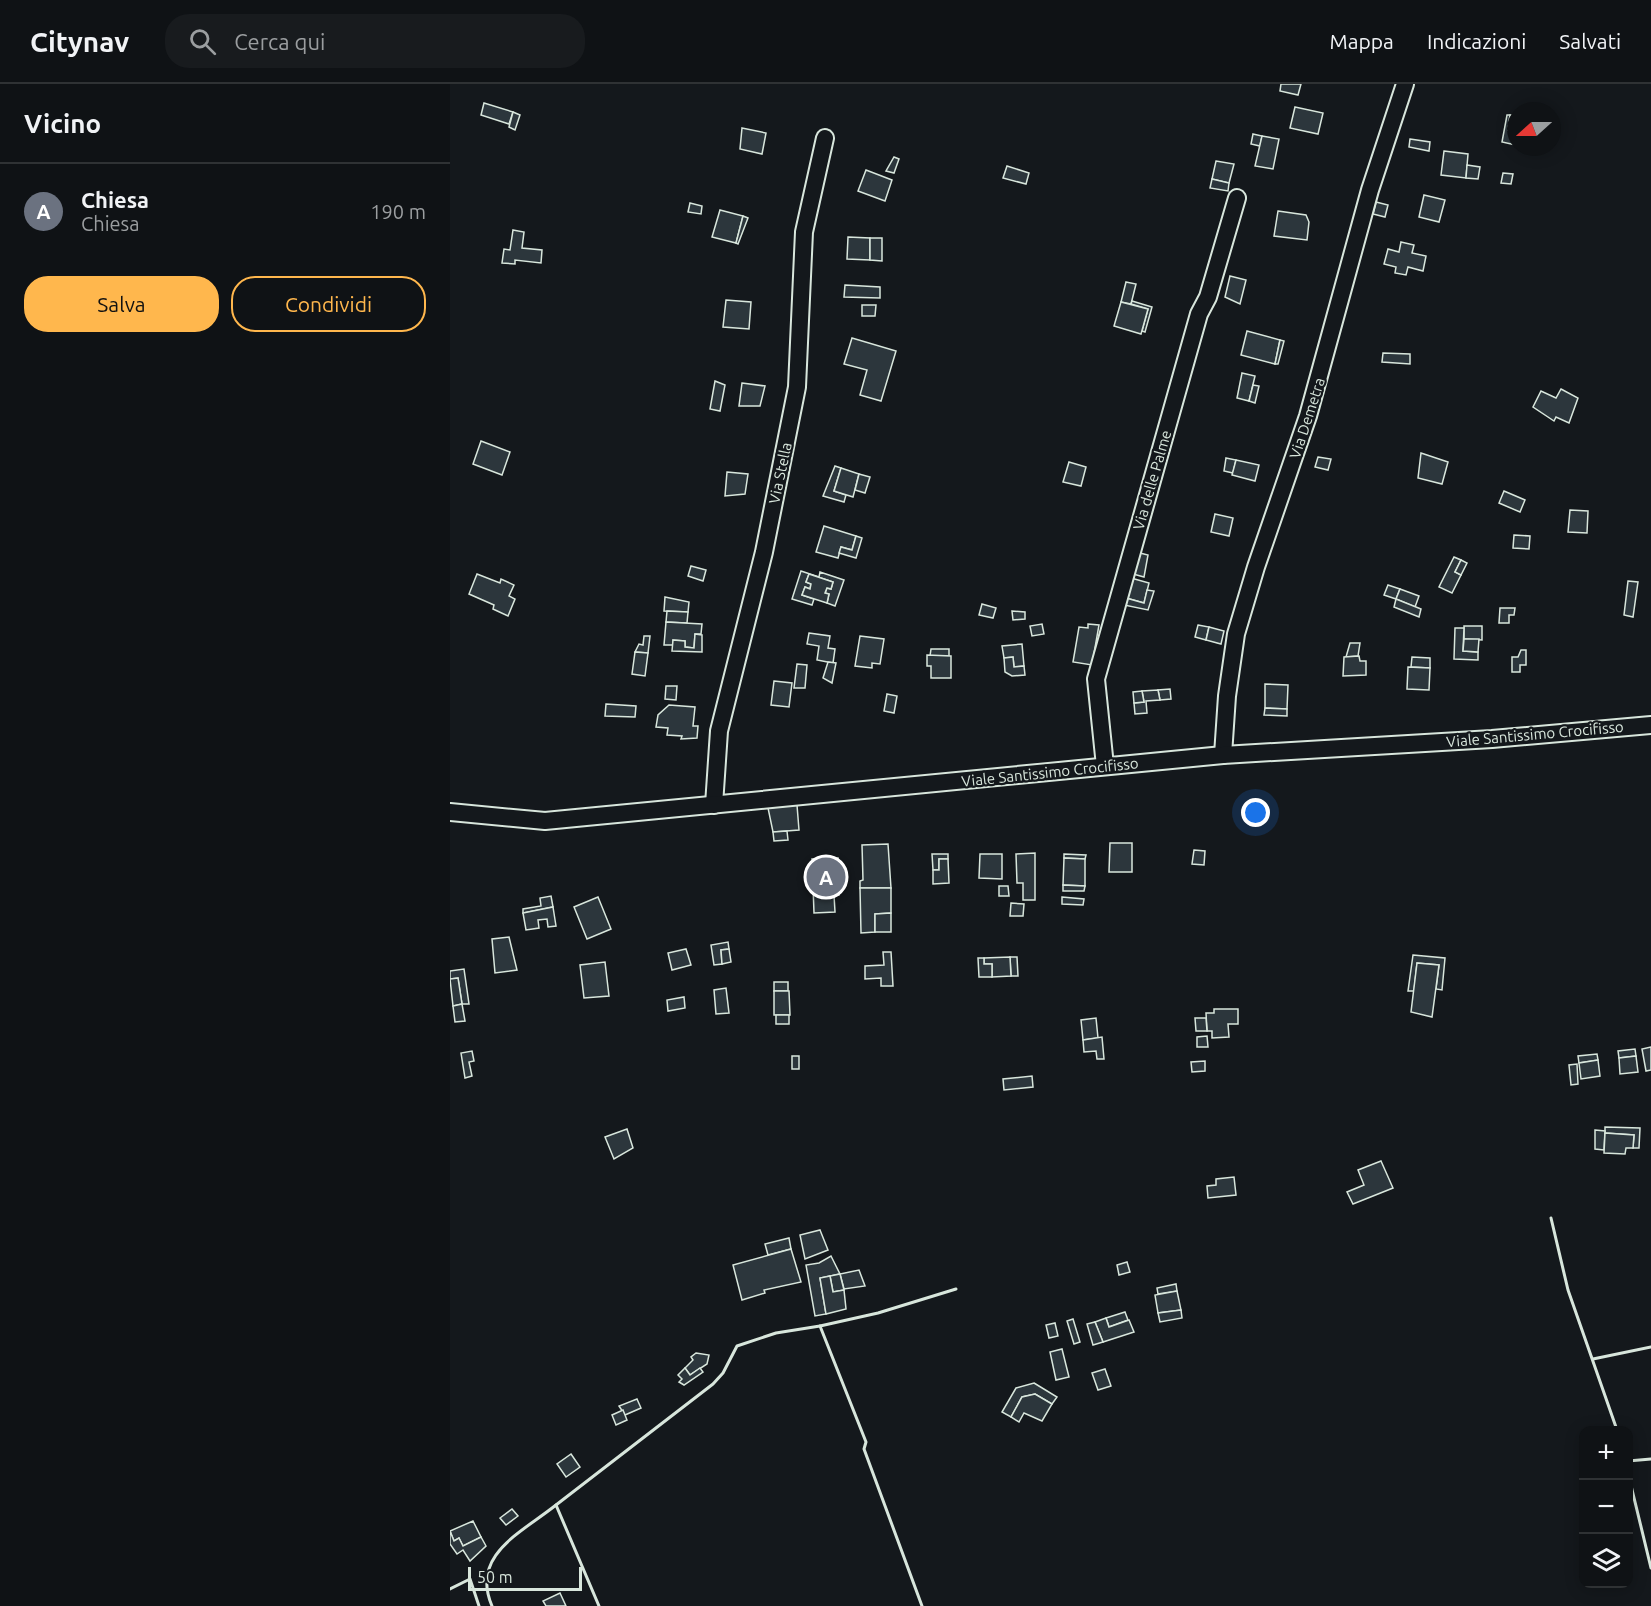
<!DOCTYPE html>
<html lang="it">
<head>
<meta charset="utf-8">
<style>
	:root { --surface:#0f1215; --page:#181b1e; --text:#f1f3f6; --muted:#9b9ea0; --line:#2f3234; --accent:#ffb74d }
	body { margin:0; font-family:Ubuntu,sans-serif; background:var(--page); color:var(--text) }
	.controls { position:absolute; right:18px; bottom:18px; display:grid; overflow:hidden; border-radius:12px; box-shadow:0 3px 15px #0003 }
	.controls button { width:54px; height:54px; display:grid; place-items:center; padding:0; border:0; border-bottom:2px solid var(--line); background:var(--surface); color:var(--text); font:30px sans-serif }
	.compass { position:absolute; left:1057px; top:18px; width:54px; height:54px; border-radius:50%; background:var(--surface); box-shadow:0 3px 15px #0003; rotate:249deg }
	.scale { position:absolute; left:18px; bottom:15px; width:114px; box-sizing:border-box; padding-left:6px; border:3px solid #d8e6dc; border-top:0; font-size:16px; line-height:21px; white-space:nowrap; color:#d8e6dc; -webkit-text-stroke:4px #14181c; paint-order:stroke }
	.you { position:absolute; left:806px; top:729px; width:21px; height:21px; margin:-15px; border:4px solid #fff; border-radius:50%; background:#1a73e8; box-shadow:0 0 0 9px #1a73e833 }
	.badge { display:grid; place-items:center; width:39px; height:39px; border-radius:50%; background:var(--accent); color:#fff; font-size:20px; font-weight:700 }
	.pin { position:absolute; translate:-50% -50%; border:3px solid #fff; box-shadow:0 2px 6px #0006 }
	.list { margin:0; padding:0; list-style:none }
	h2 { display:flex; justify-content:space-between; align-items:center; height:78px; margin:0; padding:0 24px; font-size:26px }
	h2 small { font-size:20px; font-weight:400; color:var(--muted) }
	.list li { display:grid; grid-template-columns:39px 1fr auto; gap:18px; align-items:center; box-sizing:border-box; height:96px; padding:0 24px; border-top:2px solid var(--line) }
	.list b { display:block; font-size:22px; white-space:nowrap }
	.list p { margin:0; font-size:20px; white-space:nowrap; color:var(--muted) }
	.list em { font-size:20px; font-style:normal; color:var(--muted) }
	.actions { display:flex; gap:12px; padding:18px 24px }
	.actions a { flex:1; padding:14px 0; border:2px solid var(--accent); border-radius:24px; text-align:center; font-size:21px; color:var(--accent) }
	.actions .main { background:var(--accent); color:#111 }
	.icon { flex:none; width:33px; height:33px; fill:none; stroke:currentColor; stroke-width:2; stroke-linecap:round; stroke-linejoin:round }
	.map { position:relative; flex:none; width:1201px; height:1522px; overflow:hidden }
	header { display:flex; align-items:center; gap:36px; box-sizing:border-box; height:84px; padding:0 30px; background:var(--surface); border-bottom:2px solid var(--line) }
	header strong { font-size:28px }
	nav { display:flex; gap:33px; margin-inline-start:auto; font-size:21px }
	.search { width:420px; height:54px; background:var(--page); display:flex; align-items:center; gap:15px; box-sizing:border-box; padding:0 21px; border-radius:24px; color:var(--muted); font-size:22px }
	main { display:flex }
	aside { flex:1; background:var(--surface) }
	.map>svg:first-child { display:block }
</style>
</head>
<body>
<header>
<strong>Citynav</strong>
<div class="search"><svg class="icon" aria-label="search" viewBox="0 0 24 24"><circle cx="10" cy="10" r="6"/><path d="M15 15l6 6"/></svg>Cerca qui</div>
<nav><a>Mappa</a><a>Indicazioni</a><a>Salvati</a></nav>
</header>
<main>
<aside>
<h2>Vicino<small></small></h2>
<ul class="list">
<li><span class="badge" style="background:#6b7280">A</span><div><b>Chiesa</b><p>Chiesa</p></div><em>190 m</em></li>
</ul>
<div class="actions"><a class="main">Salva</a><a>Condividi</a></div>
</aside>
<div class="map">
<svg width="1201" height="1522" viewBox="0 0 1201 1522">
	<rect width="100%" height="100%" fill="#14181c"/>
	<g fill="#2c363c" stroke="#d8e6dc" stroke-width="1.5">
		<polygon points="831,0 851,0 848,11 830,7"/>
		<polygon points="34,19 63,28 59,40 31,31"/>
		<polygon points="845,23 873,29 868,50 840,44"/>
		<polygon points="63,28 70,31 65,46 59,43"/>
		<polygon points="1057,31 1060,31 1058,46 1066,47 1066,61 1052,58"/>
		<polygon points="1060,31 1066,32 1066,47 1058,46"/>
		<polygon points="292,44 316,49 312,70 290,65"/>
		<polygon points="803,50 812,52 810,62 801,60"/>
		<polygon points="812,52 829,55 823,85 805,82"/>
		<polygon points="960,55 980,58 979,67 959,63"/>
		<polygon points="994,67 1018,70 1016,94 991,91"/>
		<polygon points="444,73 449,75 444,89 436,87"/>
		<polygon points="766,77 784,80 779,99 762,95"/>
		<polygon points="1017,81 1030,83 1028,95 1016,94"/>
		<polygon points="557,82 579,89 576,100 553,94"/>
		<polygon points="416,86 442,96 435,117 408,107"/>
		<polygon points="1053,89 1063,90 1061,100 1051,99"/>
		<polygon points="762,95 779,99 778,107 760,104"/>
		<polygon points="974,111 995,116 989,138 969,133"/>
		<polygon points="926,118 938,121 935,133 923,130"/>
		<polygon points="240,119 252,122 251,130 238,128"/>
		<polygon points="270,126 293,132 286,159 262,153"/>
		<polygon points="828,127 856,131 859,138 857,156 824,152"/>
		<polygon points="293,132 298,134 288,160 286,159"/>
		<polygon points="63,146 74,148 72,164 92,166 91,179 65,176 65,180 52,179 54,165 60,166"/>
		<polygon points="398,153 420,154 420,176 397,175"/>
		<polygon points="420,154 432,154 432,177 420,176"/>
		<polygon points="951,158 964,161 962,169 976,172 973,187 958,183 956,191 945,189 946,183 934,180 938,165 949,168"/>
		<polygon points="780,192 796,196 790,220 775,213"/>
		<polygon points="676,198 686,200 681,220 671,218"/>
		<polygon points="395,201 430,203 430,214 394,213"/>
		<polygon points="276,216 301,218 299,245 273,243"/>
		<polygon points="682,217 702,223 695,248 692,247 698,225 681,220"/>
		<polygon points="671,218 698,225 691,250 664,242"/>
		<polygon points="412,221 426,221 425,232 412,232"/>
		<polygon points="797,247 830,256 825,280 791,271"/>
		<polygon points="402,254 446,267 431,317 410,311 417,286 394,280"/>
		<polygon points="830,256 834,257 828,280 825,280"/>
		<polygon points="933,269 960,270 960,280 932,278"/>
		<polygon points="792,289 805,292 799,317 787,314"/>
		<polygon points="265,297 275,301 270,327 260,325"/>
		<polygon points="292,299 315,302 310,322 289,322"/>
		<polygon points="803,301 809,302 805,319 799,317"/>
		<polygon points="1111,305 1128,314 1119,339 1106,333 1104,337 1083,323 1091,307 1106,314"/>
		<polygon points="31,357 60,368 52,391 23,380"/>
		<polygon points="971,369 998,378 992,400 968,394"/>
		<polygon points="868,373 881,375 878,386 865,383"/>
		<polygon points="776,374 786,376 783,389 774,387"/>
		<polygon points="786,376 809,381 805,397 782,391"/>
		<polygon points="619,378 636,383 631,402 613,398"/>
		<polygon points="385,382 391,384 384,407 396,411 394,418 373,412"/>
		<polygon points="391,384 409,390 403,413 384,407"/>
		<polygon points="277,388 298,390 295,410 275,412"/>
		<polygon points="409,390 420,393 415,409 405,406"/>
		<polygon points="1054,407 1075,416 1070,428 1049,419"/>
		<polygon points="1120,426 1138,427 1137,449 1118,448"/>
		<polygon points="765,430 783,434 779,452 761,448"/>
		<polygon points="374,442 406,452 402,466 391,463 388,474 366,468"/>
		<polygon points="1064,451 1080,452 1079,465 1063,464"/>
		<polygon points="406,452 412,454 406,474 389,469 391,463 402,466"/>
		<polygon points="690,469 698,471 694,493 683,490"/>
		<polygon points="1004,473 1011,476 1005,488 1011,491 1002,509 989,503"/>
		<polygon points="1011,476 1017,479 1011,491 1005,488"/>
		<polygon points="241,482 256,486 253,497 238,492"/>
		<polygon points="351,487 369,493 370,488 394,496 385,522 377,519 379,510 375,509 377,504 381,505 383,498 359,490 356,498 361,500 360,505 355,503 352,511 364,515 362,521 342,515"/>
		<polygon points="27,490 50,499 51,495 64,501 59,512 65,515 58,532 43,525 44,521 19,510"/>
		<polygon points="359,490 383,498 381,505 377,504 375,509 379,510 377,519 352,511 355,503 360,505 361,500 356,498"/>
		<polygon points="681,494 699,499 694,519 676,514"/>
		<polygon points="1178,497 1188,498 1183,533 1174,531"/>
		<polygon points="938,501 950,505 946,515 934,511"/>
		<polygon points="950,505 969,512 965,523 946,515"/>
		<polygon points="697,506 704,507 698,526 674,521 676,514 694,519"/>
		<polygon points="215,513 239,518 238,528 214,527"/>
		<polygon points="946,515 971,525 969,533 944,523"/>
		<polygon points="532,520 546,524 543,534 529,531"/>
		<polygon points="1050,524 1065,524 1064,531 1059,531 1059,539 1049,539"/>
		<polygon points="217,527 238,528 237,539 216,538"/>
		<polygon points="562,527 575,528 575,535 563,536"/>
		<polygon points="216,538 252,540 251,550 245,550 244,564 235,563 235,557 223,556 223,561 214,561"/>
		<polygon points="592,540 594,550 582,552 580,542"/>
		<polygon points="638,540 649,541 642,581 623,578 629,543 638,544"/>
		<polygon points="748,541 759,543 756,556 745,553"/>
		<polygon points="1014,542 1032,542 1032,556 1014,555"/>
		<polygon points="759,543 774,547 771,560 756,556"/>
		<polygon points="1005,544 1014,544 1013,567 1028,568 1028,576 1004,575"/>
		<polygon points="359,549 380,552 378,564 385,565 383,579 367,576 369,562 357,560"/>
		<polygon points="245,550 252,551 252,568 222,567 223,556 235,557 235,563 244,564"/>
		<polygon points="194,552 200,552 198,569 185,568 189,560 193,561"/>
		<polygon points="410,552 434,555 430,580 422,579 422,584 405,582"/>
		<polygon points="1014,555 1029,555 1028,568 1013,567"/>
		<polygon points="900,559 910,559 908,572 896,573"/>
		<polygon points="572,560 574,582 564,583 563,573 554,574 552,562"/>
		<polygon points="481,565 499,565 499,572 480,572"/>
		<polygon points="1071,566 1076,566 1076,581 1070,581 1070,588 1062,588 1062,573 1068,573"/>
		<polygon points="185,568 198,569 195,592 182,590"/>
		<polygon points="477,571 501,572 501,594 481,594 481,582 477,582"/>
		<polygon points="909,572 910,577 916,577 916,591 893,592 894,573"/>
		<polygon points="563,573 564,583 574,582 575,591 562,592 555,588 554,574"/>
		<polygon points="962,573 980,574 980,584 961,583"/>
		<polygon points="378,578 386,579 382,599 373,594"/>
		<polygon points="347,580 357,581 355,604 344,604"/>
		<polygon points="958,583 980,584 979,606 957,605"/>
		<polygon points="324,597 342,599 339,623 321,621"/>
		<polygon points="815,600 838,601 837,625 815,624"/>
		<polygon points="216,602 227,602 226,616 215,615"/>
		<polygon points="720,605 721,615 710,616 708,606"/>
		<polygon points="708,606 710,616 696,617 697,629 685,630 684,619 694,618 692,607"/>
		<polygon points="692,607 694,618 684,619 683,608"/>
		<polygon points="437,610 447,612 444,629 434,627"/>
		<polygon points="156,620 186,622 185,633 155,632"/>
		<polygon points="219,621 245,623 243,642 248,642 247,654 231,655 232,652 217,651 218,644 206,643 208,631"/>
		<polygon points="815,624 837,625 837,632 814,631"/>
		<polygon points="347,721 349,746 323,748 318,724"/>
		<polygon points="337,747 338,756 324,757 323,748"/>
		<polygon points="660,759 682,759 682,788 659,788"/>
		<polygon points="438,760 441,804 410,804 410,797 413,796 412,761"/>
		<polygon points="744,766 755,767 754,781 742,780"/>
		<polygon points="585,769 585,816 573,816 573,799 567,799 566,770"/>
		<polygon points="482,770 498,770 498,775 489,775 489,786 483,786"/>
		<polygon points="530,770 552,770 552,795 529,794"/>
		<polygon points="614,770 636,771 635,775 614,774"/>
		<polygon points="388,774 389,811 384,811 385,828 364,829 362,775"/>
		<polygon points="614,774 635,775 635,802 613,801"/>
		<polygon points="489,775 498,775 499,799 483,800 483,786 489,786"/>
		<polygon points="613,801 635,802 634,807 613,807"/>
		<polygon points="549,802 558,802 559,812 549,812"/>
		<polygon points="410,804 441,804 441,829 425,830 425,848 411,849"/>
		<polygon points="101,812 103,823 73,829 73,825 91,822 90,814"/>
		<polygon points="148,813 161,845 137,855 124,823"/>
		<polygon points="612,813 634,815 633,821 612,820"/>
		<polygon points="561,819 574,820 573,832 560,832"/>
		<polygon points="103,823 106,842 98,843 97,835 88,836 89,844 76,846 73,829"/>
		<polygon points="441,829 441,848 425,848 425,830"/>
		<polygon points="59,853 67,886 45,889 42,855"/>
		<polygon points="278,858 279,865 271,866 272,880 264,881 261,861"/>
		<polygon points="236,865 241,881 222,886 218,869"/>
		<polygon points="279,865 281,878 272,880 271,866"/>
		<polygon points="433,868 441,868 443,902 431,902 431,894 415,895 415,882 434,881"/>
		<polygon points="963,871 995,874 992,906 986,905 989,881 967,879 964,907 958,907"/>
		<polygon points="560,873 567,873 568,892 561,892"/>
		<polygon points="560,873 561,892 542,893 542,880 534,880 534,874"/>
		<polygon points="528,874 534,874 534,880 542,880 542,893 529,893"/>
		<polygon points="155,878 159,912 134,914 130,881"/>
		<polygon points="967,879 989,881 982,933 961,928"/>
		<polygon points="14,885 19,920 12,920 8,894 0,895 0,887"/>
		<polygon points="8,894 12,920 3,922 0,895"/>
		<rect x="324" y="898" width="14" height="9"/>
		<polygon points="276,904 279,929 266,930 264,906"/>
		<polygon points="324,907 339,907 340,931 324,931"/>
		<polygon points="234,913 235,924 218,927 217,916"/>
		<polygon points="12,920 15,937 5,938 3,922"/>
		<polygon points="764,925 788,925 788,940 778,940 779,953 762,954 762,947 757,947 756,929 764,929"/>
		<rect x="326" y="931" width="13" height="9"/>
		<polygon points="646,934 648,954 633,956 631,936"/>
		<polygon points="745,934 756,934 757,947 746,947"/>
		<polygon points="757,952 758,963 747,963 747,953"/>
		<polygon points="652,953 654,975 647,975 646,967 634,968 633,956"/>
		<polygon points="1201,963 1201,986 1196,987 1192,965"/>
		<polygon points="1185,965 1186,972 1169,974 1168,967"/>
		<polygon points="22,967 24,977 19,978 22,992 15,994 11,969"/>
		<polygon points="1147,970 1148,976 1129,979 1128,972"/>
		<rect x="342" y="972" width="7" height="13"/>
		<polygon points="1186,972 1188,988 1170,990 1169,974"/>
		<polygon points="1148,976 1150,992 1131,995 1129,979"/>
		<polygon points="755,977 755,987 742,988 741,978"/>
		<polygon points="1127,980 1128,1000 1121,1001 1119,981"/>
		<polygon points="582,992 583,1003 554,1006 553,995"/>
		<polygon points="1155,1043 1190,1044 1189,1064 1183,1064 1184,1051 1155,1049"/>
		<polygon points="177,1045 183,1064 164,1075 155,1053"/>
		<polygon points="1145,1046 1155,1047 1154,1066 1145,1065"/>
		<polygon points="1155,1049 1184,1051 1183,1064 1176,1064 1175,1070 1154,1069"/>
		<polygon points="931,1077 943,1104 903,1120 897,1108 914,1101 908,1086"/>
		<polygon points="784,1093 786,1111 758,1114 757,1102 766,1101 766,1095"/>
		<polygon points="370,1146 378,1166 355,1175 350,1151"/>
		<polygon points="339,1154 341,1165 318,1171 315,1160"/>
		<polygon points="341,1165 351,1198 314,1206 315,1209 292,1216 283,1181"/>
		<polygon points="381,1172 390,1190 370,1194 376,1230 365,1232 356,1181 369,1179"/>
		<polygon points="677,1178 680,1188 669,1191 667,1181"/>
		<polygon points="409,1186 415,1202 394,1205 390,1190"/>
		<polygon points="390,1190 394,1206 383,1208 380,1192"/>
		<polygon points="380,1192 383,1208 394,1206 396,1225 376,1230 370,1194"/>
		<polygon points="726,1200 727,1207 708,1210 707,1204"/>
		<polygon points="727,1207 731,1226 708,1229 705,1211"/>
		<polygon points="731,1226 732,1234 710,1238 708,1229"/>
		<polygon points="675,1228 678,1236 659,1243 656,1234"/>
		<polygon points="656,1234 659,1243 679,1236 684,1248 653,1258 645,1238"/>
		<polygon points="623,1235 630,1258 624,1260 617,1237"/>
		<polygon points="645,1238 653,1258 643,1261 637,1240"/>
		<polygon points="605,1239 608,1252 599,1254 596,1241"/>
		<polygon points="612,1265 619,1293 606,1296 600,1268"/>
		<polygon points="246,1269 259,1271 257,1280 240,1291 235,1284 243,1276 241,1273"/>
		<polygon points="235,1284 240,1291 250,1284 253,1288 234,1301 229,1298 232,1295 228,1291"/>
		<polygon points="655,1285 661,1302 648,1306 642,1289"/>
		<polygon points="584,1299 607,1313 602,1320 585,1310 572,1313 561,1333 552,1328 566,1304"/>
		<polygon points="585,1310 602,1320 592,1337 574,1329 569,1338 561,1333 572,1313"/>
		<polygon points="187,1315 191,1324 175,1331 169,1322"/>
		<polygon points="173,1326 177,1336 166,1341 162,1331"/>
		<polygon points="121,1370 130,1383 116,1393 107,1380"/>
		<polygon points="62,1425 68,1432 56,1441 50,1434"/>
		<polygon points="23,1437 31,1453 13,1462 9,1454 4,1457 0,1447"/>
		<polygon points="0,1447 4,1457 9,1454 13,1462 31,1453 36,1462 20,1477 13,1466 7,1470 0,1460"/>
		<polygon points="110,1509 116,1522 96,1522 93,1517"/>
	</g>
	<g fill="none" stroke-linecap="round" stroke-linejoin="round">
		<g stroke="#d8e6dc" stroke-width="20">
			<g id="minor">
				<polyline points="773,671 777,612 786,550 806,483 858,332 920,106 955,0"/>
				<polyline points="655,682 646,595 749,230 758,213 787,114"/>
				<polyline points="264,721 269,647 314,468 347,303 354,148 375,54"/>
				<polyline points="0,728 95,737 773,671 1042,655 1201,641"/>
			</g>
		</g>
		<use href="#minor" stroke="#14181c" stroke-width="16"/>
		<g stroke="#d8e6dc" stroke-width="3">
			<polyline points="1101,1134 1118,1206 1167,1346"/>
			<polyline points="370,1242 428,1229 506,1205"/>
			<polyline points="1143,1275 1201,1263"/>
			<polyline points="1178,1377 1201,1375"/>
			<polyline points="1178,1389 1201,1484"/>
			<polyline points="106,1421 263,1300 273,1289 287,1262 326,1249 370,1242 416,1358 414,1365 472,1522"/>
			<polyline points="0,1505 20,1495 29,1522"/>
			<path d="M42,1522c-22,-51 29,-73 64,-101l43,101"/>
		</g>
	</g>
	<g text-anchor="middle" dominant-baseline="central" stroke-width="4.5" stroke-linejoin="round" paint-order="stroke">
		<g font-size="15" fill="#d8e6dc" stroke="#14181c">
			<text transform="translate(857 334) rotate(-72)">Via Demetra</text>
			<text transform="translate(330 389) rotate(-78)">Via Stella</text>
			<text transform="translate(702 396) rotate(-74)">Via delle Palme</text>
			<text transform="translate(1085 650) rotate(-5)">Viale Santissimo Crocifisso</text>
			<text transform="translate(600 688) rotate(-6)">Viale Santissimo Crocifisso</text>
		</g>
	</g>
</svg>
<div class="controls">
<button>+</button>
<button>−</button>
<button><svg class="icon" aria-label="layers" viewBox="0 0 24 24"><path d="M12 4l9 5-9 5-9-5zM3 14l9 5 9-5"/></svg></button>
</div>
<svg class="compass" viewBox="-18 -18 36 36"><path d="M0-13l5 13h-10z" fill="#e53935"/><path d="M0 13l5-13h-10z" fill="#9b9ea0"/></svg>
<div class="scale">50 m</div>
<div class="you"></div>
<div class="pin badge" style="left:376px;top:793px;background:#6b7280">A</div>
</div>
</main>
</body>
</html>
